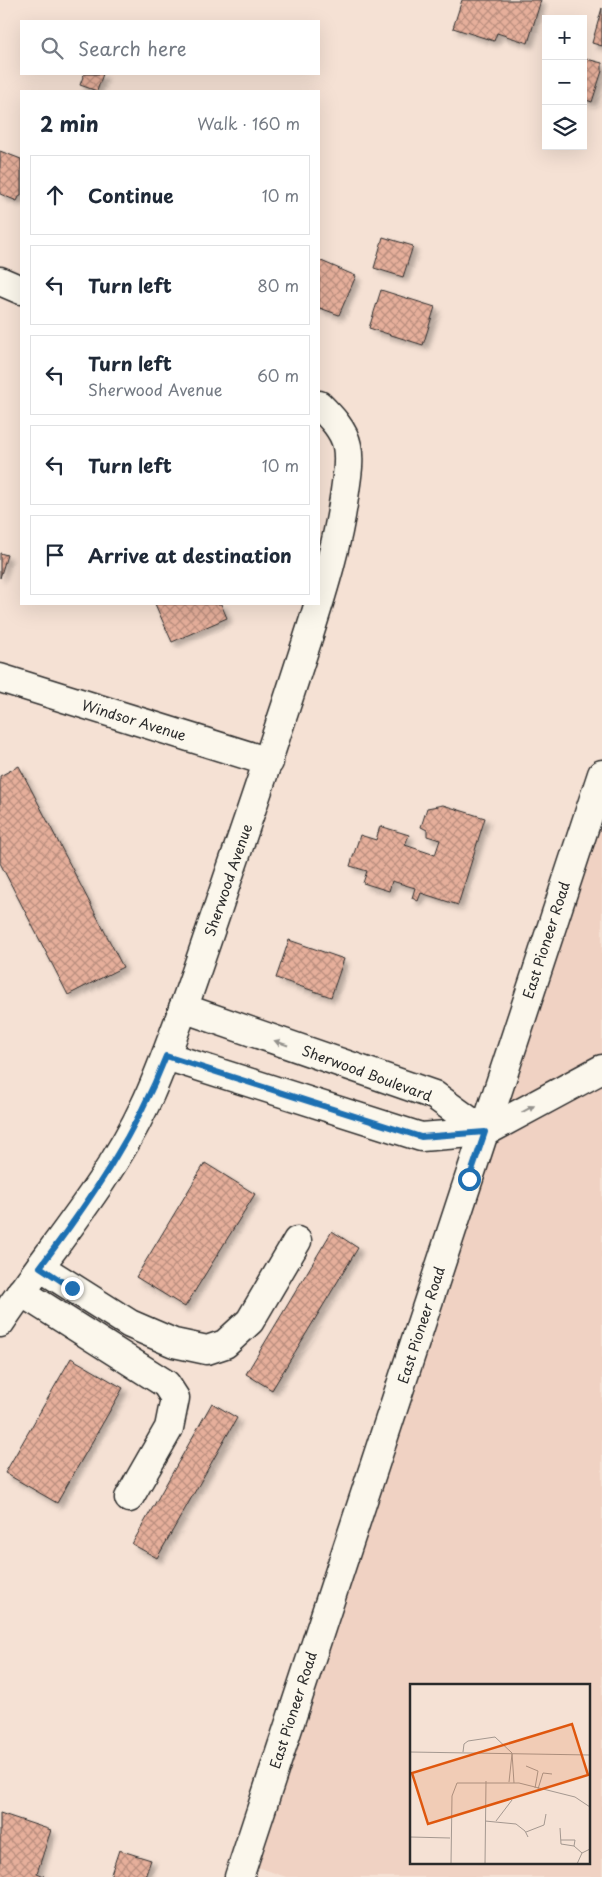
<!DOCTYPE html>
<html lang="en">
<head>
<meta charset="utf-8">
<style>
	:root { --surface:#fff; --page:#f6f6f7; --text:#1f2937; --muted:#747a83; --line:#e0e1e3 }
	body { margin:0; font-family:"Playpen Sans",sans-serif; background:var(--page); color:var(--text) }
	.controls { position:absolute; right:15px; top:15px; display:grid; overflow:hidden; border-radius:0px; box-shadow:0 5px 20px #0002 }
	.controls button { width:45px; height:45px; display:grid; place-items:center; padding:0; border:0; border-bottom:1px solid var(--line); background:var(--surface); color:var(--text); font:25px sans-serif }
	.stop { position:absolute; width:15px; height:15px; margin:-11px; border:4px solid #1f6fb2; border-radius:50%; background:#fff }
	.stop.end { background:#1f6fb2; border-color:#fff; box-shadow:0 1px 5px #0008 }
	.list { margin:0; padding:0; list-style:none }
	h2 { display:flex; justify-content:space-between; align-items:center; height:65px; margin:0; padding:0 20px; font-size:21px }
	h2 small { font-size:16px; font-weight:400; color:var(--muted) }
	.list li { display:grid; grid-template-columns:32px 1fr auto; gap:15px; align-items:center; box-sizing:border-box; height:80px; margin:0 10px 10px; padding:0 10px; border:1px solid var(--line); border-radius:0px }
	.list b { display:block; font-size:19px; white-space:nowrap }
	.list p { margin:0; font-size:16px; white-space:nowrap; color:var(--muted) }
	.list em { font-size:16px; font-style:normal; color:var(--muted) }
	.icon { flex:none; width:28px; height:28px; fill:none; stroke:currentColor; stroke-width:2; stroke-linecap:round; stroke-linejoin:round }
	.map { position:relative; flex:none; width:602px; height:1877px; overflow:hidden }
	.search { position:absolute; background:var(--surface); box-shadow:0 5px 20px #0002; left:20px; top:20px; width:300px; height:55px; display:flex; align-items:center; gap:12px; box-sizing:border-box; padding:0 18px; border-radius:0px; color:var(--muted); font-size:19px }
	.panel { position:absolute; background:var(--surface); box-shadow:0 5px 20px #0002; left:20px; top:90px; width:300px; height:515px; border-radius:0px }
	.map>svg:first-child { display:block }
</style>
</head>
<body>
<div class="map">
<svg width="602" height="1877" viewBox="0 0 602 1877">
	<defs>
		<pattern id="building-cross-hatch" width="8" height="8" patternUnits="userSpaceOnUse" patternTransform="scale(1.25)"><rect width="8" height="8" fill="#e6af9b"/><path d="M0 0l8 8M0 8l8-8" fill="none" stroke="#bb8f7f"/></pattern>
		<filter id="shadow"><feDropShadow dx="4.5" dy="4.5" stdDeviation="2.5" flood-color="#0004"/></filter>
	</defs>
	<rect width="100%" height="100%" fill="#f5e1d4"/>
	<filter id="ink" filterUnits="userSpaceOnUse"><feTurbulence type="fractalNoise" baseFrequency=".02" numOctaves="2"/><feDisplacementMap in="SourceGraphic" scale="10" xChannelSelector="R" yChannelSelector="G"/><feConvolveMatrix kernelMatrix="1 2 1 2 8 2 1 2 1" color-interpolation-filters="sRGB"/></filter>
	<g filter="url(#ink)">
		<path fill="#f0d2c3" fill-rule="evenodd" d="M602,772v1105h-316l-42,-15zM411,1686h177v177h-177z"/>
		<g fill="url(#building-cross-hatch)" stroke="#2b2b2b" filter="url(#shadow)">
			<polygon points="462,0 541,0 528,43 497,33 494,41 453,28"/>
			<polygon points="602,8 602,46 592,43"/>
			<polygon points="583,58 602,63 602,71 592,102 583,99"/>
			<polygon points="84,74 103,74 97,91 80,85"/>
			<polygon points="0,151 21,159 21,195 20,195 17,201 0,194"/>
			<polygon points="383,237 413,246 403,277 374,268"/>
			<polygon points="319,260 356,276 339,315 320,308 319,311"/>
			<polygon points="381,290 435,307 423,345 369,328"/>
			<polygon points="0,553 7,555 0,578"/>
			<polygon points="155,604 221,604 227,618 172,642"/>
			<polygon points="19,766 123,967 68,995 0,863 0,776"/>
			<polygon points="443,805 485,818 458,905 421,893 418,901 412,898 415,888 392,881 389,891 363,883 367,871 350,866 360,835 376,840 380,826 409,835 405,845 435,855 440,840 427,836 427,830 421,827 427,808"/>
			<polygon points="289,940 344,959 331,997 276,978"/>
			<polygon points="205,1163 255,1194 185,1307 136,1277"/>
			<polygon points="332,1231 358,1248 272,1390 246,1374"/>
			<polygon points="71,1358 123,1388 57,1503 5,1473"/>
			<polygon points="212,1403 237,1418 157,1558 132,1544"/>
			<polygon points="0,1813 51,1830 37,1873 44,1876 44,1877 0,1877"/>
			<polygon points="119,1850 151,1860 145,1877 110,1877"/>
		</g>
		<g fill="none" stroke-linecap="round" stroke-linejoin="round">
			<g stroke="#2b2b2b" stroke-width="31">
				<g id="minor">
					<polyline points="0,281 21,290"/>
					<polyline points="0,678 269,762"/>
					<polyline points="183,1008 434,1095 485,1132"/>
					<polyline points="166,1056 421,1137 485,1132 602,1069"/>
					<polyline points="40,1267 130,1324 174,1343 207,1350 225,1344 250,1321 297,1241"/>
					<polyline points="21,1292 166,1384 175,1398 169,1428 129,1498"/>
					<path d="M0,1323c48,-72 108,-139 145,-218 13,-27 23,-56 34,-85 18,-49 34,-98 51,-148 27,-78 53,-156 78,-234 16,-50 30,-95 37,-147 2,-15 5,-30 2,-45 -3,-16 -17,-30 -28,-41"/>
				</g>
			</g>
			<g stroke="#2b2b2b" stroke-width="31">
				<polyline id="major" points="239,1877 602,774"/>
			</g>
			<use href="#minor" stroke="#fbf7ec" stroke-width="28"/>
			<use href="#major" stroke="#fbf7ec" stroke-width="28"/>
		</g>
		<defs><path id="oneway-solid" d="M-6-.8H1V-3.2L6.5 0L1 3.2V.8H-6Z" transform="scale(1.25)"/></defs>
		<g fill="#93918c">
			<use href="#oneway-solid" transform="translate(281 1043) rotate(-161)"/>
			<use href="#oneway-solid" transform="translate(528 1109) rotate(-28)"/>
		</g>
	</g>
	<g fill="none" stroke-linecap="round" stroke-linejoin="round" filter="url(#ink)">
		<path stroke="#1f6fb2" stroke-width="6" d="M72,1288l-32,-21c50,-66 96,-134 126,-211l255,81 64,-5 -16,47"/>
	</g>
	<g text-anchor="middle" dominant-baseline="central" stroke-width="5" stroke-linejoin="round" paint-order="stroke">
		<g font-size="14" fill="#2b2b2b" stroke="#fbf7ec">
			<text transform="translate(134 720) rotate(17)">Windsor Avenue</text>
			<text transform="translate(228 880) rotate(-71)">Sherwood Avenue</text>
			<text transform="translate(546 940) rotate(-72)">East Pioneer Road</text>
			<text transform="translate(367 1073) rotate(20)">Sherwood Boulevard</text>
			<text transform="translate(421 1325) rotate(-72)">East Pioneer Road</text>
			<text transform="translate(293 1710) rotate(-72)">East Pioneer Road</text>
		</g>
	</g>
	<g transform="translate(410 1684)">
		<rect width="180" height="180" fill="#f5e1d4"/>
		<path fill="none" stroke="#a49890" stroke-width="1" d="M0,68l180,3M53,68l1,-8 4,-3 27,-4 17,16 2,30M116,82l12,5 -3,17M99,98l3,-28M128,105l5,-16 9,1M75,137l31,3 9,7 3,6M86,137l16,-21M150,144l1,16 13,2 8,7M116,148l18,-7 2,-11M0,153l40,1M151,156h14l-1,6M41,180l1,-68 5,-13h62l56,14 15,10M75,180l1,-83M167,180l5,-11 8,-4"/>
		<path fill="#df570e" fill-opacity="0.15" stroke="#df570e" stroke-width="2.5" d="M162,40l16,51 -160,49 -16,-51z"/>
		<rect width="180" height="180" fill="none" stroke="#2b2b2b" stroke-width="2.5"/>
	</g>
</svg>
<div class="controls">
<button>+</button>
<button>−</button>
<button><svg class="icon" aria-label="layers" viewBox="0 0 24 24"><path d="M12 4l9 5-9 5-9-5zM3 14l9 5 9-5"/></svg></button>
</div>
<div class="stop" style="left:469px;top:1179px"></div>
<div class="stop end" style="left:72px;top:1288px"></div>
<div class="search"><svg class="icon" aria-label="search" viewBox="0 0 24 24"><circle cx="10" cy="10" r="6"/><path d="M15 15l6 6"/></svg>Search here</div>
<section class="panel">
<h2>2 min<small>Walk · 160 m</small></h2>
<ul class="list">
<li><svg class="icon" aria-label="ahead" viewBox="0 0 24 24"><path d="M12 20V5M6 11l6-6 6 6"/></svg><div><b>Continue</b></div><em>10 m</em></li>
<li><svg class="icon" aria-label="left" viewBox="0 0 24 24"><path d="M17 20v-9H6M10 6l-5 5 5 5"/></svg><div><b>Turn left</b></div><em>80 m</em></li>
<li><svg class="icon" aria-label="left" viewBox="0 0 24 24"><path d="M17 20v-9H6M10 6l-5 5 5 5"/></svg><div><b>Turn left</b><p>Sherwood Avenue</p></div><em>60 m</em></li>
<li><svg class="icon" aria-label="left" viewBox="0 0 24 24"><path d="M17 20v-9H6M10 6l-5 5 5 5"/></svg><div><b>Turn left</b></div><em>10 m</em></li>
<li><svg class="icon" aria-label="arrive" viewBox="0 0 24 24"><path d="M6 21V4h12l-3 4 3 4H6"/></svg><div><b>Arrive at destination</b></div></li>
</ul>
</section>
</div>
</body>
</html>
